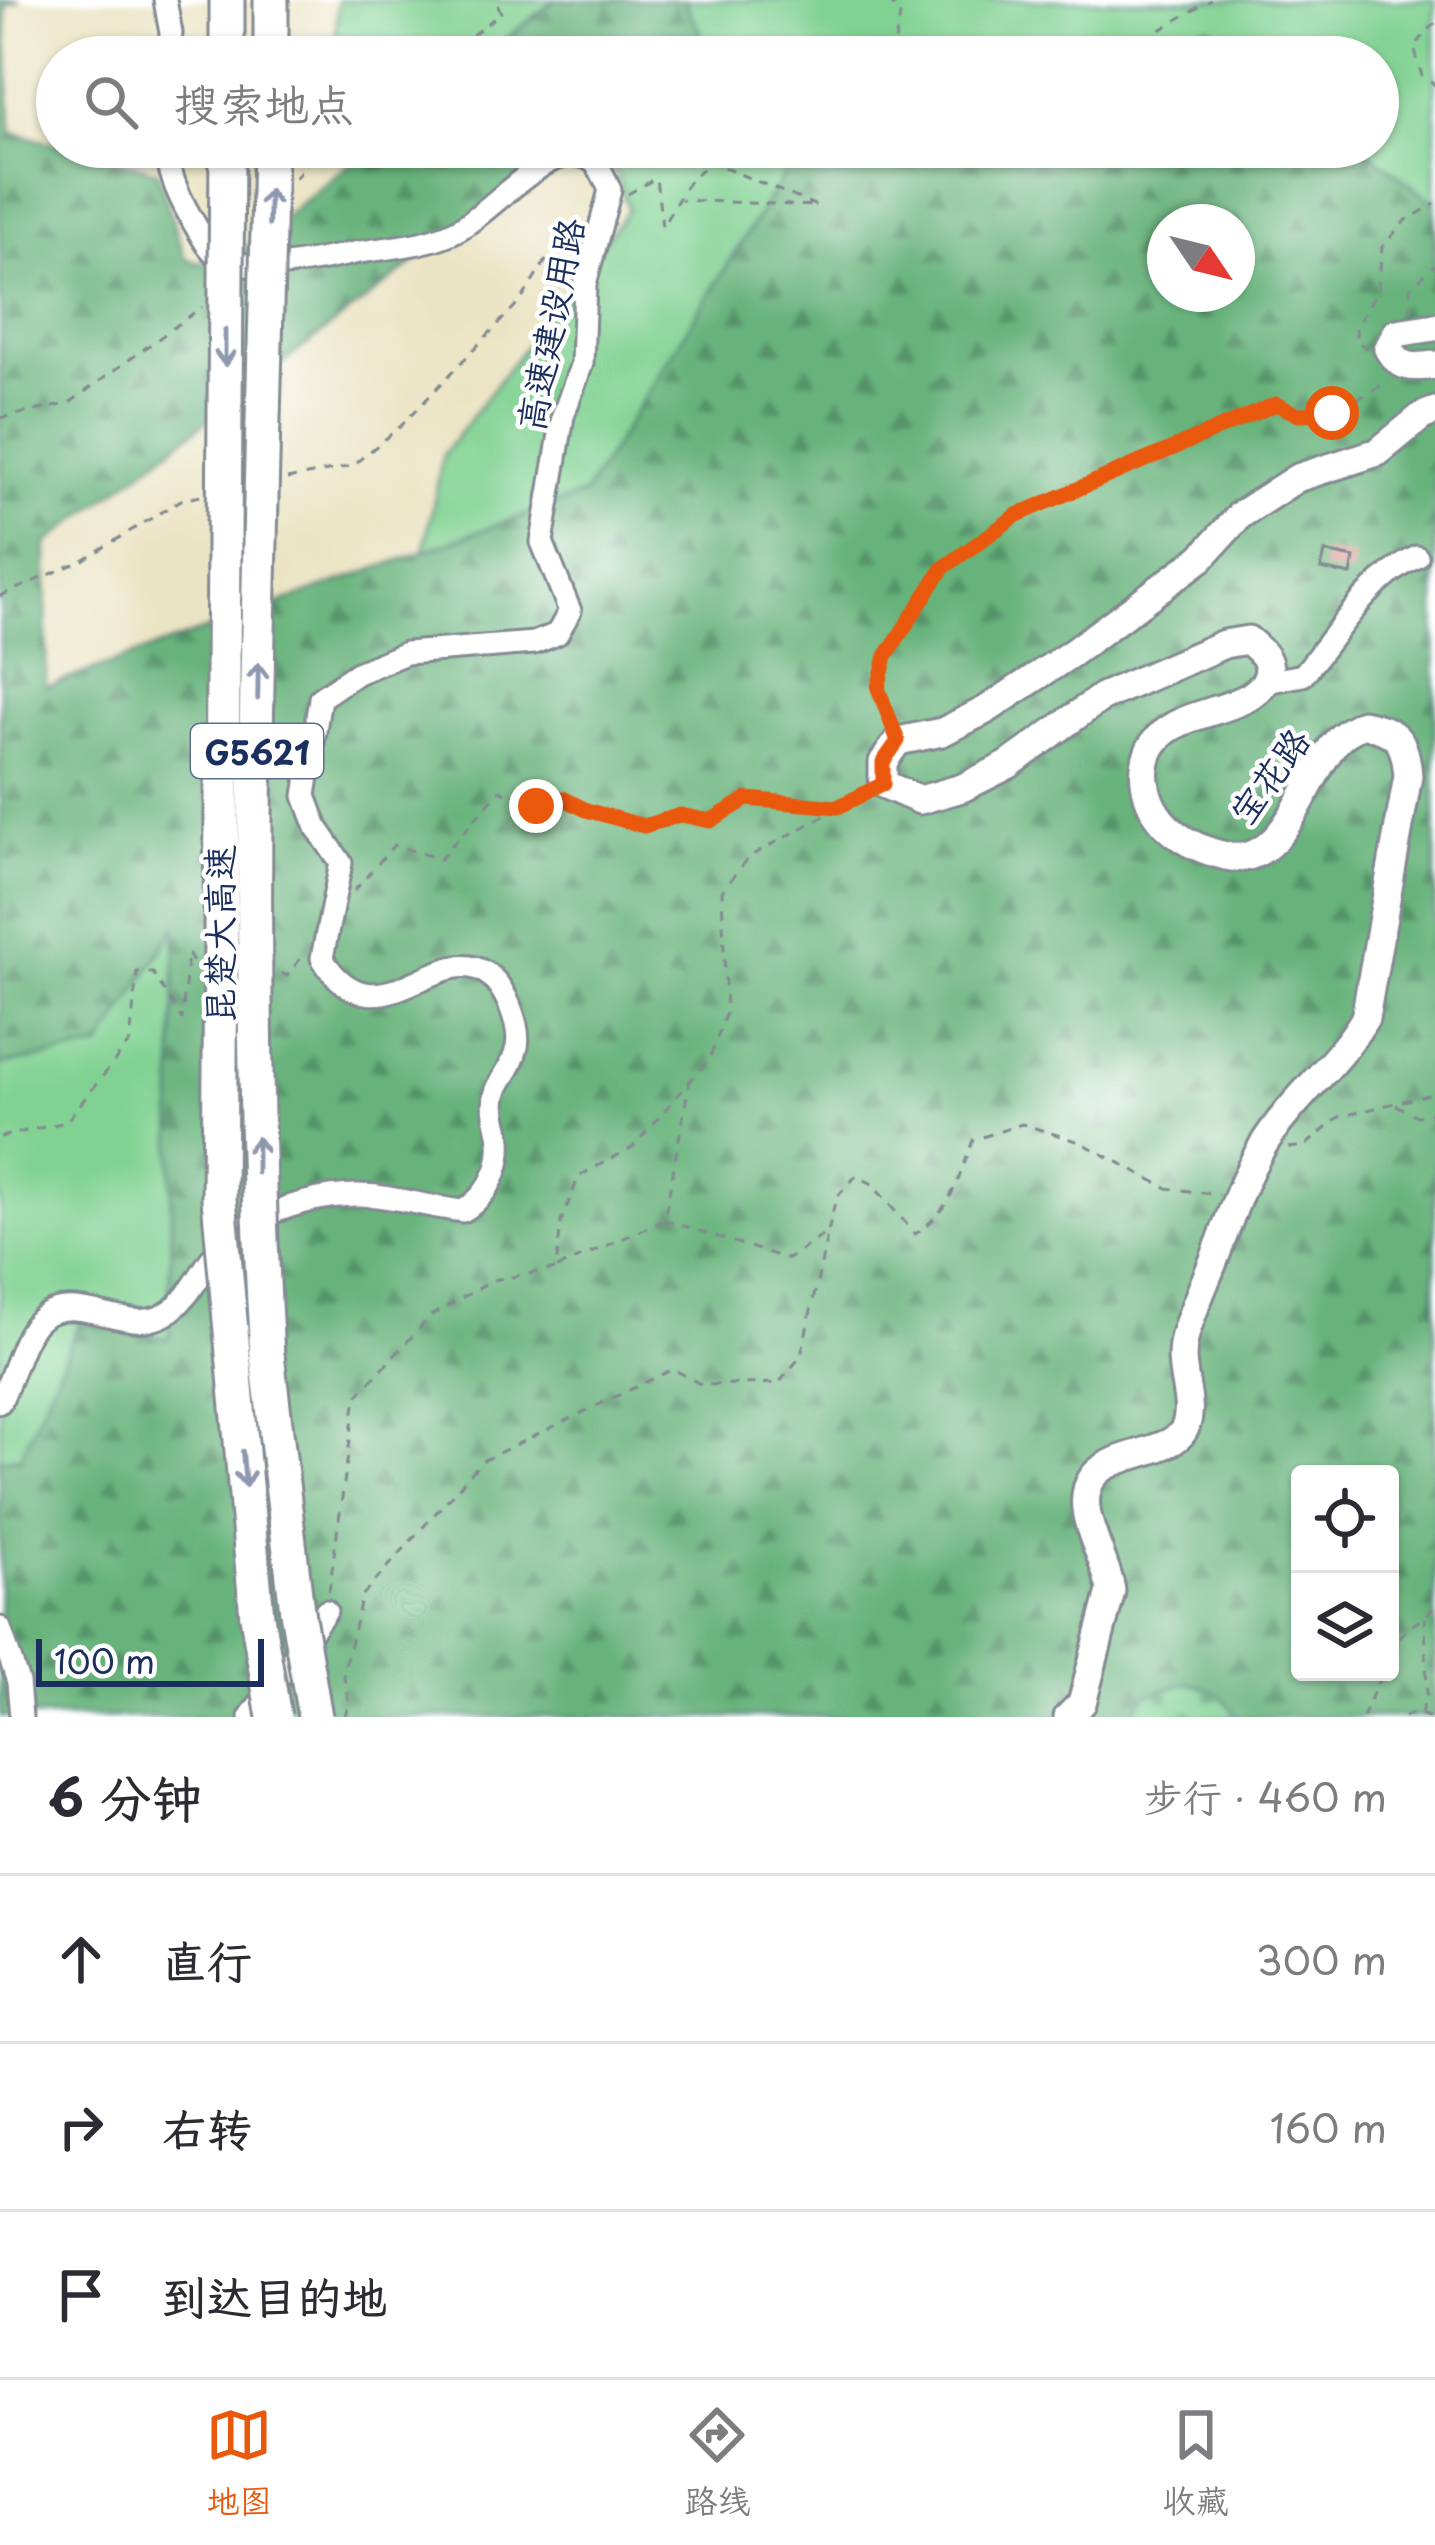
<!DOCTYPE html>
<html lang="zh">
<head>
<meta charset="utf-8">
<style>
	:root { --surface:#fff; --page:#f7f7f7; --text:#2b2b33; --muted:#7c7c81; --line:#e1e1e2; --accent:#ea580c }
	body { margin:0; font-family:"Playpen Sans","LXGW WenKai TC",sans-serif; background:var(--page); color:var(--text) }
	.controls { position:absolute; right:36px; bottom:36px; display:grid; overflow:hidden; border-radius:12px; box-shadow:0 3px 9px #0004 }
	.controls button { width:108px; height:108px; display:grid; place-items:center; padding:0; border:0; border-bottom:3px solid var(--line); background:var(--surface); color:var(--text); font:60px sans-serif }
	.compass { position:absolute; left:1147px; top:204px; width:108px; height:108px; border-radius:50%; background:var(--surface); box-shadow:0 3px 9px #0004; rotate:125deg }
	.scale { position:absolute; left:36px; bottom:30px; width:228px; box-sizing:border-box; padding-left:12px; border:6px solid #1b2f5e; border-top:0; font-size:33px; line-height:42px; white-space:nowrap; color:#1b2f5e; -webkit-text-stroke:9px #fff; paint-order:stroke }
	.stop { position:absolute; width:36px; height:36px; margin:-27px; border:9px solid #ea580c; border-radius:50%; background:#fff }
	.stop.end { background:#ea580c; border-color:#fff; box-shadow:0 3px 12px #0008 }
	.list { margin:0; padding:0; list-style:none }
	h2 { display:flex; justify-content:space-between; align-items:center; height:156px; margin:0; padding:0 48px; font-size:51px }
	h2 small { font-size:39px; font-weight:400; color:var(--muted) }
	.list li { display:grid; grid-template-columns:78px 1fr auto; gap:36px; align-items:center; box-sizing:border-box; height:168px; padding:0 48px; border-top:3px solid var(--line) }
	.list b { display:block; font-size:45px; white-space:nowrap }
	.list em { font-size:39px; font-style:normal; color:var(--muted) }
	.icon { flex:none; width:66px; height:66px; fill:none; stroke:currentColor; stroke-width:2; stroke-linecap:round; stroke-linejoin:round }
	.map { position:relative; flex:none; width:1435px; height:1717px; overflow:hidden }
	.search { position:absolute; background:var(--surface); box-shadow:0 3px 9px #0004; left:36px; right:36px; top:36px; height:132px; display:flex; align-items:center; gap:30px; box-sizing:border-box; padding:0 42px; border-radius:66px; color:var(--muted); font-size:45px }
	.sheet { height:660px; background:var(--surface) }
	nav { display:flex; justify-content:space-around; align-items:center; box-sizing:border-box; height:168px; border-top:3px solid var(--line); background:var(--surface); font-size:33px; color:var(--muted) }
	nav a { display:grid; justify-items:center; gap:6px }
	nav .on { color:var(--accent) }
	.map>svg:first-child { display:block }
</style>
</head>
<body>
<div class="map">
<svg width="1435" height="1717" viewBox="0 0 1435 1717">
	<defs>
		<pattern id="forest-firs" width="22" height="20" patternUnits="userSpaceOnUse" patternTransform="scale(3)"><rect width="22" height="20" fill="#68b37c"/><path d="M5 1l3.5 6h-7zM16 11l3.5 6h-7z" fill="#559269"/></pattern>
		<pattern id="cemetery-stones" width="16" height="16" patternUnits="userSpaceOnUse" patternTransform="scale(3)"><rect width="16" height="16" fill="#80d192"/><path d="M2 7V4a2 2 0 0 1 4 0v3zM10 15v-3a2 2 0 0 1 4 0v3z" fill="#68aa7a"/></pattern>
	</defs>
	<rect width="100%" height="100%" fill="#fff"/>
	<filter id="ink" filterUnits="userSpaceOnUse"><feTurbulence type="fractalNoise" baseFrequency=".00833" numOctaves="2"/><feDisplacementMap in="SourceGraphic" scale="24" xChannelSelector="R" yChannelSelector="G"/><feConvolveMatrix kernelMatrix="1 2 1 2 8 2 1 2 1" color-interpolation-filters="sRGB"/></filter>
	<filter id="wash" filterUnits="userSpaceOnUse"><feTurbulence type="fractalNoise" baseFrequency=".004" numOctaves="4" result="noise"/><feDisplacementMap in="SourceGraphic" scale="48" xChannelSelector="R" yChannelSelector="G"/><feGaussianBlur stdDeviation="2.7" result="paint"/><feColorMatrix in="noise" values="0 0 0 0 0 0 0 0 0 0 0 0 0 0 0 0 0 1.4 0 .05"/><feComposite in="paint" operator="in"/></filter>
	<g filter="url(#wash)">
		<rect width="100%" height="100%" fill="#ebe4c4"/>
		<g fill="#80d192" stroke="#4e8078" stroke-width="3">
			<polygon points="338,0 555,0 484,57 334,57"/>
			<polygon points="684,0 1435,0 1435,204 1362,147 1378,147 1378,57 1248,57 1209,27 1110,57 683,57 704,41"/>
			<polygon points="598,147 812,147 799,151 584,494 424,551 443,455 628,209 618,177"/>
			<polygon points="176,924 169,1340 79,1325 21,1456 0,1460 0,1065 100,1047"/>
		</g>
		<g fill="url(#forest-firs)" stroke="#42716d" stroke-width="3" fill-rule="evenodd">
			<path d="M0,0h20l-14,5 5,127 146,39 28,87 13,5 41,-10 132,-106h195l-519,396 -1,144 538,-193 215,-343 13,-4h550l73,57v1513h-1435v-257l21,-5 58,-131 90,15 7,-412 -76,121 -100,17zM1165,222h72v72h-72zM1300,1474h90v198h-90z"/>
			<polygon points="555,0 684,0 704,41 683,57 484,57"/>
			<polygon points="1209,27 1248,57 1110,57"/>
		</g>
		<path fill="url(#cemetery-stones)" stroke="#4e8078" stroke-width="3" d="M1187,1683c25,5 37,12 50,34h-108l17,-21z"/>
		<g id="blocks">
			<polygon fill="#db8d89" points="1325,552 1354,558 1351,575 1321,569"/>
		</g>
	</g>
	<g filter="url(#ink)">
		<use href="#blocks" fill-opacity="0" stroke="#838a91" stroke-width="3"/>
		<g fill="none" stroke-linecap="round" stroke-linejoin="round">
			<g stroke="#838a91" stroke-width="27">
				<g id="minor">
					<polyline points="165,0 171,33 169,57"/>
					<path d="M1266,682l37,-7c34,-42 64,-94 114,-118"/>
					<path d="M0,1402c12,-22 22,-68 40,-83 36,-30 89,18 126,-5 28,-18 36,-49 58,-71 39,-37 114,-55 166,-45 24,4 48,10 73,13 30,-19 44,-52 34,-87 -11,-42 13,-43 20,-77 4,-21 -12,-62 -31,-74 -50,-33 -110,73 -164,-15l19,-95 -24,-35 -12,-32 15,-98 37,-25 49,-20 128,-10 23,-9 13,-23 -28,-69 21,-126 19,-53 3,-79 25,-94c-10,-23 -17,-39 -45,-34 -34,7 -77,57 -106,73 -29,16 -66,18 -99,23 -38,7 -112,27 -144,2 -10,-8 -19,-26 -26,-38 -12,-21 -22,-45 -24,-69"/>
					<polyline points="0,1628 18,1682 21,1717"/>
					<polyline points="250,1717 326,1611"/>
				</g>
			</g>
			<g stroke="#838a91" stroke-width="33">
				<g id="major">
					<path d="M1435,327l-39,6 -8,16c12,20 25,19 47,16"/>
					<path d="M1068,1717l14,-14 29,-112c-4,-34 -41,-83 -18,-114 20,-27 84,-22 93,-52 9,-27 -11,-55 -1,-90 8,-27 20,-52 30,-78 14,-36 27,-76 47,-110 29,-48 75,-81 103,-129l43,-242c-3,-36 -10,-45 -46,-52 -7,4 -18,9 -23,15 -34,34 -53,131 -113,117 -40,-9 -76,-32 -81,-75 -2,-14 2,-31 12,-42 26,-31 94,-26 110,-61 7,-17 -7,-28 -19,-38l-24,4 -122,53 -94,68 -46,23 -42,12 -37,-16v-22l15,-21 44,-9 44,-22 86,-57 129,-95 39,-43 57,-37 81,-26 44,-36 13,-5"/>
				</g>
			</g>
			<g stroke="#838a91" stroke-width="39">
				<g id="highway">
					<polyline points="227,0 227,57"/>
					<polyline points="271,57 271,0"/>
					<polyline points="233,1353 257,1616"/>
					<polyline points="267,1355 297,1611"/>
				</g>
			</g>
			<g stroke="#838a91" stroke-width="3" stroke-dasharray="9 9" stroke-linecap="butt">
				<polyline points="889,0 900,16 892,57"/>
				<polyline points="1435,23 1414,47 1422,76 1435,85"/>
				<polyline points="444,57 501,13 496,0"/>
				<polyline points="1114,57 1211,0"/>
				<polyline points="674,147 817,206 681,200"/>
				<polyline points="295,179 305,165 328,147"/>
				<polyline points="628,194 656,178 662,227 687,184 724,147"/>
				<polyline points="1411,312 1410,288 1435,265"/>
				<polyline points="1368,348 1356,341 1356,327 1378,289 1382,247 1405,221 1435,204"/>
				<polyline points="0,418 68,404 202,307"/>
				<polyline points="287,479 352,466 401,426 522,299 548,257 581,228"/>
				<polyline points="0,596 83,560 181,500 201,496"/>
				<path d="M890,720l-12,-32 8,-32 57,-88 74,-53 259,-111c48,22 72,0 113,-23"/>
				<polyline points="354,891 394,845 440,859 500,790 536,805 563,798 586,810 644,826 681,815 710,821 747,799 838,807"/>
				<polyline points="282,973 287,976 303,955"/>
				<polyline points="1396,1105 1417,1116 1435,1113"/>
				<polyline points="0,1137 66,1122 130,1042 137,972 153,973 182,1019 188,953 197,970"/>
				<polyline points="1289,1148 1305,1146 1339,1117 1435,1093"/>
				<path d="M664,1220l124,39 40,-27 8,-34 20,-22 15,7 44,51c35,-22 44,-56 58,-94l49,-16 58,18 87,46 52,7"/>
				<polyline points="557,1268 664,1220 690,1079"/>
				<polyline points="329,1591 356,1397 432,1315 493,1280 556,1269 561,1222 579,1176 633,1147 710,1058 726,1012 722,891 749,857 866,793"/>
				<path d="M1390,1653c12,-28 28,-26 45,-48"/>
				<polyline points="1421,1713 1427,1694 1425,1617"/>
				<polyline points="344,1717 349,1704 343,1672 362,1596 482,1461 673,1369 702,1385 779,1383 801,1356 828,1232"/>
				<polyline points="1363,1717 1382,1672"/>
				<polyline points="1404,1717 1414,1712 1429,1717"/>
			</g>
			<use href="#minor" stroke="#fff" stroke-width="21"/>
			<use href="#major" stroke="#fff" stroke-width="27"/>
			<use href="#highway" stroke="#fff" stroke-width="33"/>
			<g stroke="#838a91" stroke-width="39" stroke-linecap="butt">
				<g id="highway-bridge">
					<polyline points="227,147 219,1199 233,1353"/>
					<path d="M267,1355c-25,-401 -6,-806 3,-1208"/>
					<polyline points="297,1611 315,1717"/>
					<polyline points="257,1616 274,1717"/>
				</g>
			</g>
			<use href="#highway-bridge" stroke="#fff" stroke-width="33"/>
		</g>
		<defs><path id="oneway-shaft" d="M-6 0H5M1.5-3L5.5 0L1.5 3" fill="none" stroke-width="1.6" stroke-linecap="round" stroke-linejoin="round" transform="scale(3)"/></defs>
		<g stroke="#8d97ae">
			<use href="#oneway-shaft" transform="translate(269 207) rotate(-89)"/>
			<use href="#oneway-shaft" transform="translate(225 348) rotate(90)"/>
			<use href="#oneway-shaft" transform="translate(258 681) rotate(-89)"/>
			<use href="#oneway-shaft" transform="translate(257 1155) rotate(-90)"/>
			<use href="#oneway-shaft" transform="translate(244 1469) rotate(85)"/>
		</g>
	</g>
	<g fill="none" stroke-linecap="round" stroke-linejoin="round" filter="url(#ink)">
		<polyline stroke="#ea580c" stroke-width="15" points="536,806 563,798 586,810 644,826 681,815 710,821 747,799 838,807 883,784 883,762 898,741 878,688 886,656 943,568 1017,515 1276,404 1297,414 1332,413"/>
	</g>
	<g text-anchor="middle" dominant-baseline="central" stroke-width="9" stroke-linejoin="round" paint-order="stroke">
		<rect fill="#fff" stroke="#5f6d8e" stroke-width="3" x="191" y="724" width="132" height="54" rx="9"/>
		<g font-size="33" font-weight="bold" fill="#1b2f5e">
			<text x="257" y="751">G5621</text>
		</g>
		<g font-size="36" fill="#1b2f5e" stroke="#fff">
			<text transform="translate(549 324) rotate(-79)">高速建设用路</text>
			<text transform="translate(1268 775) rotate(-54)">宝花路</text>
			<text transform="translate(218 934) rotate(-90)">昆楚大高速</text>
		</g>
	</g>
</svg>
<div class="controls">
<button><svg class="icon" aria-label="locate" viewBox="0 0 24 24"><circle cx="12" cy="12" r="6"/><path d="M12 2v4M12 18v4M2 12h4M18 12h4"/></svg></button>
<button><svg class="icon" aria-label="layers" viewBox="0 0 24 24"><path d="M12 4l9 5-9 5-9-5zM3 14l9 5 9-5"/></svg></button>
</div>
<svg class="compass" viewBox="-18 -18 36 36"><path d="M0-13l5 13h-10z" fill="#e53935"/><path d="M0 13l5-13h-10z" fill="#7c7c81"/></svg>
<div class="scale">100 m</div>
<div class="stop" style="left:1332px;top:413px"></div>
<div class="stop end" style="left:536px;top:806px"></div>
<div class="search"><svg class="icon" aria-label="search" viewBox="0 0 24 24"><circle cx="10" cy="10" r="6"/><path d="M15 15l6 6"/></svg>搜索地点</div>
</div>
<section class="sheet">
<h2>6 分钟<small>步行 · 460 m</small></h2>
<ul class="list">
<li><svg class="icon" aria-label="ahead" viewBox="0 0 24 24"><path d="M12 20V5M6 11l6-6 6 6"/></svg><div><b>直行</b></div><em>300 m</em></li>
<li><svg class="icon" aria-label="right" viewBox="0 0 24 24"><path d="M7 20v-9h11M14 6l5 5-5 5"/></svg><div><b>右转</b></div><em>160 m</em></li>
<li><svg class="icon" aria-label="arrive" viewBox="0 0 24 24"><path d="M6 21V4h12l-3 4 3 4H6"/></svg><div><b>到达目的地</b></div></li>
</ul>
</section>
<nav>
<a class="on"><svg class="icon" aria-label="map" viewBox="0 0 24 24"><path d="M3 6l6-2 6 2 6-2v14l-6 2-6-2-6 2zM9 4v14M15 6v14"/></svg>地图</a>
<a><svg class="icon" aria-label="directions" viewBox="0 0 24 24"><path d="M12 3l9 9-9 9-9-9zM9 14v-3h6M13 9l2 2-2 2"/></svg>路线</a>
<a><svg class="icon" aria-label="saved" viewBox="0 0 24 24"><path d="M7 4h10v16l-5-4-5 4z"/></svg>收藏</a>
</nav>
</body>
</html>
